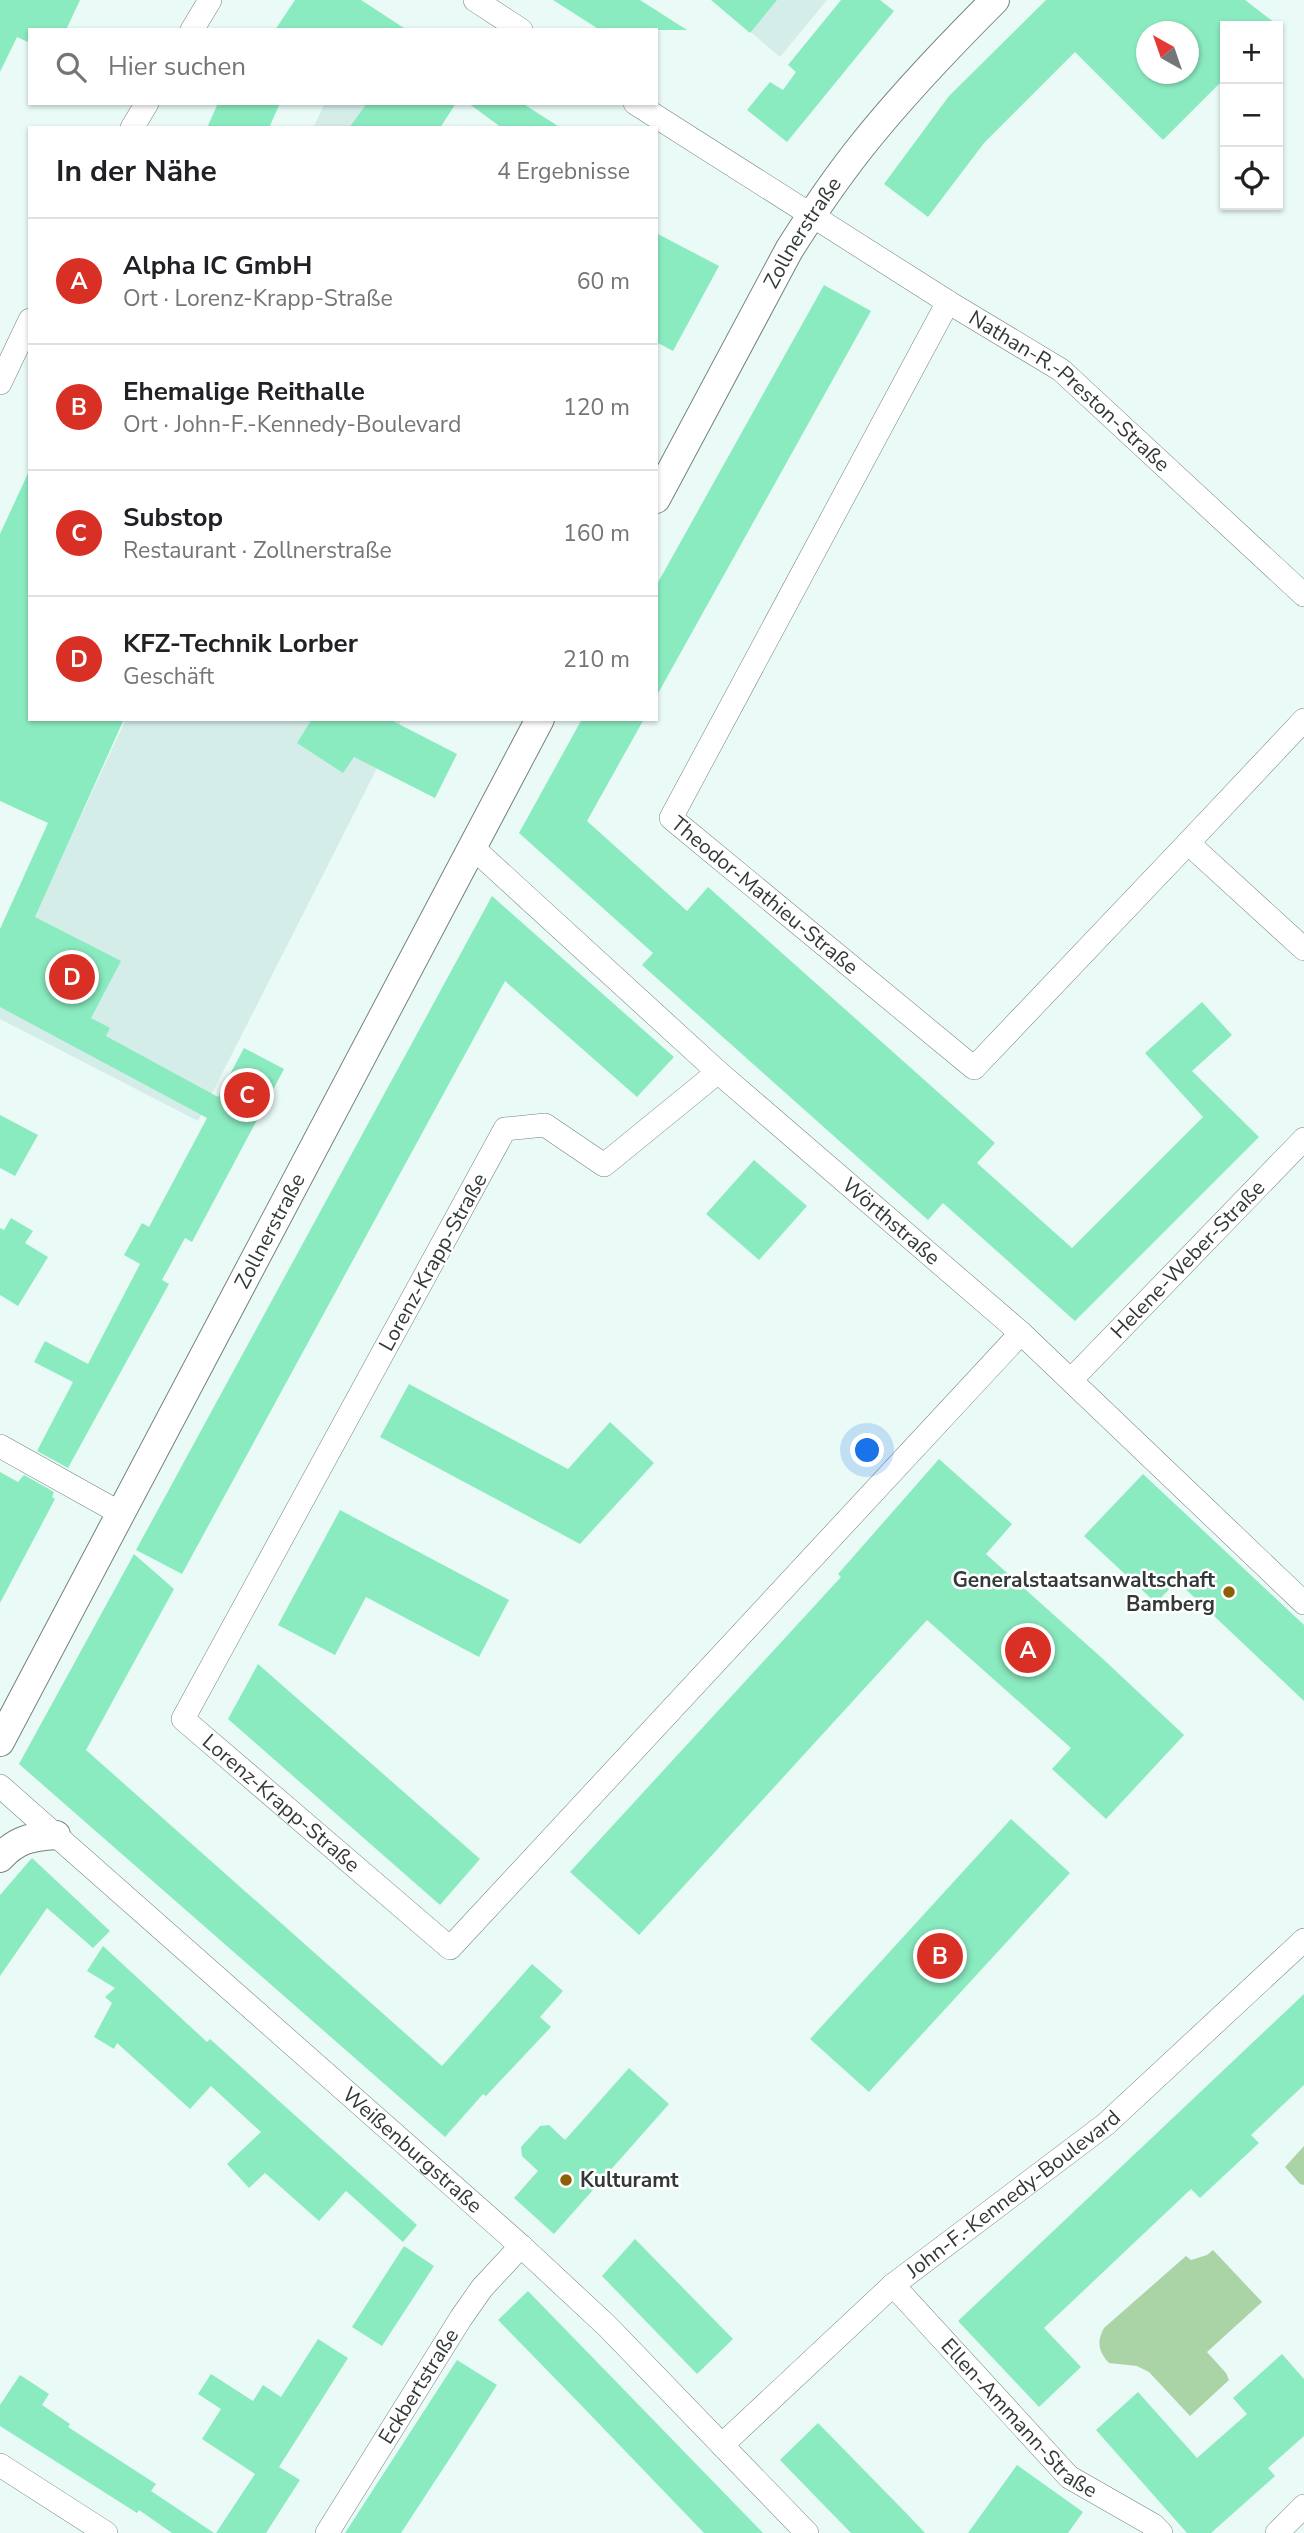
<!DOCTYPE html>
<html lang="de">
<head>
<meta charset="utf-8">
<style>
	:root { --surface:#fff; --page:#f2f2f2; --text:#202124; --muted:#757577; --line:#e0e0e0; --accent:#d93025 }
	body { margin:0; font-family:"Nunito Sans",sans-serif; background:var(--page); color:var(--text) }
	.controls { position:absolute; right:21px; top:21px; display:grid; overflow:hidden; border-radius:0px; box-shadow:0 2px 5px #0004 }
	.controls button { width:63px; height:63px; display:grid; place-items:center; padding:0; border:0; border-bottom:2px solid var(--line); background:var(--surface); color:var(--text); font:35px sans-serif }
	.compass { position:absolute; left:1136px; top:21px; width:63px; height:63px; border-radius:50%; background:var(--surface); box-shadow:0 2px 5px #0004; rotate:320deg }
	.you { position:absolute; left:868px; top:1451px; width:24px; height:24px; margin:-18px; border:5px solid #fff; border-radius:50%; background:#1a73e8; box-shadow:0 0 0 10px #1a73e833 }
	.badge { display:grid; place-items:center; width:46px; height:46px; border-radius:50%; background:var(--accent); color:#fff; font-size:23px; font-weight:700 }
	.pin { position:absolute; translate:-50% -50%; border:4px solid #fff; box-shadow:0 2px 7px #0006 }
	.list { margin:0; padding:0; list-style:none }
	h2 { display:flex; justify-content:space-between; align-items:center; height:91px; margin:0; padding:0 28px; font-size:30px }
	h2 small { font-size:23px; font-weight:400; color:var(--muted) }
	.list li { display:grid; grid-template-columns:46px 1fr auto; gap:21px; align-items:center; box-sizing:border-box; height:126px; padding:0 28px; border-top:2px solid var(--line) }
	.list b { display:block; font-size:26px; white-space:nowrap }
	.list p { margin:0; font-size:23px; white-space:nowrap; color:var(--muted) }
	.list em { font-size:23px; font-style:normal; color:var(--muted) }
	.icon { flex:none; width:38px; height:38px; fill:none; stroke:currentColor; stroke-width:2; stroke-linecap:round; stroke-linejoin:round }
	.map { position:relative; flex:none; width:1304px; height:2533px; overflow:hidden }
	.search { position:absolute; background:var(--surface); box-shadow:0 2px 5px #0004; left:28px; top:28px; width:630px; height:77px; display:flex; align-items:center; gap:18px; box-sizing:border-box; padding:0 24px; border-radius:0px; color:var(--muted); font-size:26px }
	.panel { position:absolute; background:var(--surface); box-shadow:0 2px 5px #0004; left:28px; top:126px; width:630px; height:595px; border-radius:0px }
	.map>svg:first-child { display:block }
</style>
</head>
<body>
<div class="map">
<svg width="1304" height="2533" viewBox="0 0 1304 2533">
	<rect width="100%" height="100%" fill="#eafaf7"/>
	<g fill="#d5ede9">
		<polygon points="713,0 827,0 780,57"/>
		<polygon points="325,103 362,103 408,128 313,128"/>
		<polygon points="126,719 402,719 198,1121 0,1019 0,991"/>
	</g>
	<g fill="#abd4a6">
		<polygon points="1304,2146 1304,2185 1300,2184 1285,2167"/>
		<path d="M1213,2250l49,52 -55,50 19,21 3,7 -39,36 -41,-44 -12,-6 -28,-3c-10,-11 -13,-21 -5,-35l82,-72 5,4 16,-5z"/>
	</g>
	<g fill="#8bebc0" fill-rule="evenodd">
		<polygon points="0,0 80,0 66,30 30,30 30,43 17,37 0,72"/>
		<polygon points="295,0 361,0 407,30 275,30"/>
		<polygon points="553,0 640,0 687,30 600,30"/>
		<polygon points="711,0 777,0 750,33"/>
		<polygon points="841,0 880,0 894,11 787,142 747,110 770,82 783,90 796,72 788,65"/>
		<path d="M1046,0h199l34,26h-54v52l-62,62 -88,-88 -91,91 -56,74 -44,-33 65,-88zM1146,32h42v42h-42z"/>
		<polygon points="218,103 280,103 269,128 207,128"/>
		<polygon points="367,103 456,103 440,128 349,128"/>
		<polygon points="468,103 522,103 561,128 502,128"/>
		<polygon points="656,233 719,266 673,351 656,342"/>
		<polygon points="824,285 871,311 656,697 656,586"/>
		<polygon points="30,469 30,719 124,719 35,917 121,961 91,1018 110,1028 106,1036 218,1097 244,1048 284,1069 192,1242 185,1238 162,1280 169,1284 68,1468 37,1451 73,1382 34,1362 45,1341 88,1364 140,1264 124,1255 142,1223 149,1227 207,1118 0,1007 0,929 48,823 0,801 0,534"/>
		<polygon points="312,719 389,719 457,754 435,798 354,757 343,773 297,743"/>
		<polygon points="582,719 644,719 587,821 687,911 708,887 995,1143 977,1163 1072,1248 1203,1117 1145,1053 1202,1002 1232,1035 1192,1071 1259,1137 1075,1321 943,1203 928,1220 642,965 653,953 519,833"/>
		<polygon points="492,896 674,1057 637,1097 505,981 182,1574 136,1550"/>
		<polygon points="0,1115 38,1135 15,1176 0,1168"/>
		<polygon points="754,1160 807,1206 759,1260 706,1214"/>
		<polygon points="11,1218 33,1231 25,1243 48,1257 18,1306 0,1295 0,1228 4,1230"/>
		<polygon points="409,1384 568,1469 610,1422 654,1463 580,1544 380,1437"/>
		<polygon points="939,1459 1012,1524 986,1554 1103,1659 1184,1735 1106,1819 1052,1769 1071,1748 927,1620 639,1935 570,1872 841,1577 838,1574"/>
		<polygon points="0,1472 18,1482 24,1475 54,1492 52,1497 55,1499 0,1603"/>
		<polygon points="1143,1474 1304,1625 1304,1701 1177,1581 1156,1603 1084,1536"/>
		<polygon points="340,1510 509,1600 479,1657 366,1597 335,1655 278,1625"/>
		<polygon points="134,1554 174,1589 86,1750 442,2066 532,1964 563,1991 540,2017 551,2027 486,2096 483,2094 445,2137 19,1764"/>
		<polygon points="258,1664 480,1859 440,1905 228,1719"/>
		<polygon points="1011,1819 1070,1873 869,2092 810,2039"/>
		<polygon points="32,1858 110,1931 93,1948 47,1908 0,1976 0,1895"/>
		<polygon points="103,1946 207,2042 210,2039 417,2225 403,2242 346,2191 319,2221 265,2173 249,2188 227,2164 261,2132 211,2086 190,2109 117,2043 114,2049 94,2037 112,2003 105,1997 115,1988 87,1971"/>
		<polygon points="1304,1994 1304,2085 1251,2135 1259,2143 1200,2198 1191,2189 1044,2328 1081,2367 1039,2407 958,2321"/>
		<polygon points="629,2068 669,2104 554,2234 514,2198 538,2171 522,2156 521,2147 540,2126 549,2125 565,2140"/>
		<polygon points="635,2239 733,2339 697,2374 602,2276"/>
		<polygon points="404,2246 434,2266 382,2346 352,2327"/>
		<polygon points="528,2291 632,2398 763,2533 704,2533 579,2403 498,2320"/>
		<polygon points="318,2339 348,2358 279,2467 300,2480 266,2533 216,2533 255,2474 202,2439 221,2409 198,2394 211,2374 253,2401 263,2385 281,2397"/>
		<polygon points="1282,2354 1304,2379 1304,2436 1268,2468 1275,2476 1211,2533 1187,2533 1096,2430 1138,2392 1197,2458 1247,2414 1233,2398"/>
		<polygon points="457,2360 497,2385 454,2452 401,2533 345,2533"/>
		<polygon points="20,2375 49,2394 42,2405 70,2424 68,2427 156,2484 151,2491 214,2533 172,2533 139,2510 137,2513 0,2426 0,2405"/>
		<polygon points="818,2423 907,2514 925,2533 851,2533 780,2460"/>
		<polygon points="1017,2465 1083,2512 1068,2533 968,2533"/>
	</g>
	<g fill="none" stroke-linecap="round" stroke-linejoin="round">
		<g stroke="#758381" stroke-width="24">
			<g id="minor">
				<polyline points="475,0 521,30"/>
				<polyline points="192,30 210,0"/>
				<path id="s1" d="M635,103l313,199 113,68 243,225"/>
				<polyline points="132,128 147,103"/>
				<path id="s2" d="M948,302l-277,516 303,250 214,-225"/>
				<polyline points="0,383 30,320"/>
				<polyline points="1304,720 1188,843 1304,949"/>
				<path id="s3" d="M472,847l246,225 303,261 283,270"/>
				<path id="s4" d="M718,1072l-114,93 -59,-40 -40,4 -322,590 267,229 571,-615"/>
				<path id="s5" d="M1071,1380l233,-241"/>
				<polyline points="0,1446 120,1513"/>
				<path id="s6" d="M0,1786l521,460 86,80 200,207"/>
				<path id="s7" d="M893,2285l176,192 84,48 8,8"/>
				<path id="s8" d="M722,2445l171,-160 213,-161 198,-184"/>
				<polyline points="0,2465 106,2533"/>
				<path id="s9" d="M327,2533l134,-215 21,-30 39,-42"/>
				<polyline points="1277,2533 1304,2506"/>
			</g>
		</g>
		<g stroke="#758381" stroke-width="30">
			<g id="tertiary">
				<path id="s10" d="M656,499l133,-249c22,-35 45,-69 71,-102 41,-52 88,-101 135,-148"/>
				<path id="s11" d="M0,1742l540,-1023"/>
				<path d="M0,1858c17,-19 31,-21 56,-23"/>
			</g>
		</g>
		<use href="#minor" stroke="#fff" stroke-width="23"/>
		<use href="#tertiary" stroke="#fff" stroke-width="28"/>
	</g>
	<g fill="#8c6004" stroke="#fff" stroke-width="2.5">
		<circle cx="1229" cy="1592" r="7"/>
		<circle cx="566" cy="2180" r="7"/>
	</g>
	<g text-anchor="middle" dominant-baseline="central" stroke-width="5" stroke-linejoin="round" paint-order="stroke">
		<g font-size="21" fill="#333938" stroke="#fff">
			<text stroke="none"><textPath href="#s10" startOffset="304">Zollnerstraße</textPath></text>
			<text stroke="none"><textPath href="#s1" startOffset="522">Nathan-R.-Preston-Straße</textPath></text>
			<text stroke="none"><textPath href="#s2" startOffset="707">Theodor-Mathieu-Straße</textPath></text>
			<text stroke="none"><textPath href="#s3" startOffset="562">Wörthstraße</textPath></text>
			<text stroke="none"><textPath href="#s11" startOffset="578">Zollnerstraße</textPath></text>
			<text stroke="none"><textPath href="#s5" startOffset="168">Helene-Weber-Straße</textPath></text>
			<text transform="translate(433 1262) rotate(-61)">Lorenz-Krapp-Straße</text>
			<text stroke="none"><textPath href="#s4" startOffset="1060">Lorenz-Krapp-Straße</textPath></text>
			<text stroke="none"><textPath href="#s6" startOffset="550">Weißenburgstraße</textPath></text>
			<text stroke="none"><textPath href="#s8" startOffset="385">John-F.-Kennedy-Boulevard</textPath></text>
			<text stroke="none"><textPath href="#s9" startOffset="173">Eckbertstraße</textPath></text>
			<text stroke="none"><textPath href="#s7" startOffset="184">Ellen-Ammann-Straße</textPath></text>
		</g>
		<g font-size="21" font-weight="bold" fill="#333938" stroke="#fff" text-anchor="end">
			<text x="1215" y="1580">Generalstaatsanwaltschaft<tspan x="1215" dy="24">Bamberg</tspan></text>
			<text x="580" y="2180" text-anchor="start">Kulturamt</text>
		</g>
	</g>
</svg>
<div class="controls">
<button>+</button>
<button>−</button>
<button><svg class="icon" aria-label="locate" viewBox="0 0 24 24"><circle cx="12" cy="12" r="6"/><path d="M12 2v4M12 18v4M2 12h4M18 12h4"/></svg></button>
</div>
<svg class="compass" viewBox="-18 -18 36 36"><path d="M0-13l5 13h-10z" fill="#e53935"/><path d="M0 13l5-13h-10z" fill="#757577"/></svg>
<div class="you"></div>
<div class="pin badge" style="left:1028px;top:1650px">A</div>
<div class="pin badge" style="left:940px;top:1956px">B</div>
<div class="pin badge" style="left:247px;top:1095px">C</div>
<div class="pin badge" style="left:72px;top:977px">D</div>
<div class="search"><svg class="icon" aria-label="search" viewBox="0 0 24 24"><circle cx="10" cy="10" r="6"/><path d="M15 15l6 6"/></svg>Hier suchen</div>
<section class="panel">
<h2>In der Nähe<small>4 Ergebnisse</small></h2>
<ul class="list">
<li><span class="badge">A</span><div><b>Alpha IC GmbH</b><p>Ort · Lorenz-Krapp-Straße</p></div><em>60 m</em></li>
<li><span class="badge">B</span><div><b>Ehemalige Reithalle</b><p>Ort · John-F.-Kennedy-Boulevard</p></div><em>120 m</em></li>
<li><span class="badge">C</span><div><b>Substop</b><p>Restaurant · Zollnerstraße</p></div><em>160 m</em></li>
<li><span class="badge">D</span><div><b>KFZ-Technik Lorber</b><p>Geschäft</p></div><em>210 m</em></li>
</ul>
</section>
</div>
</body>
</html>
